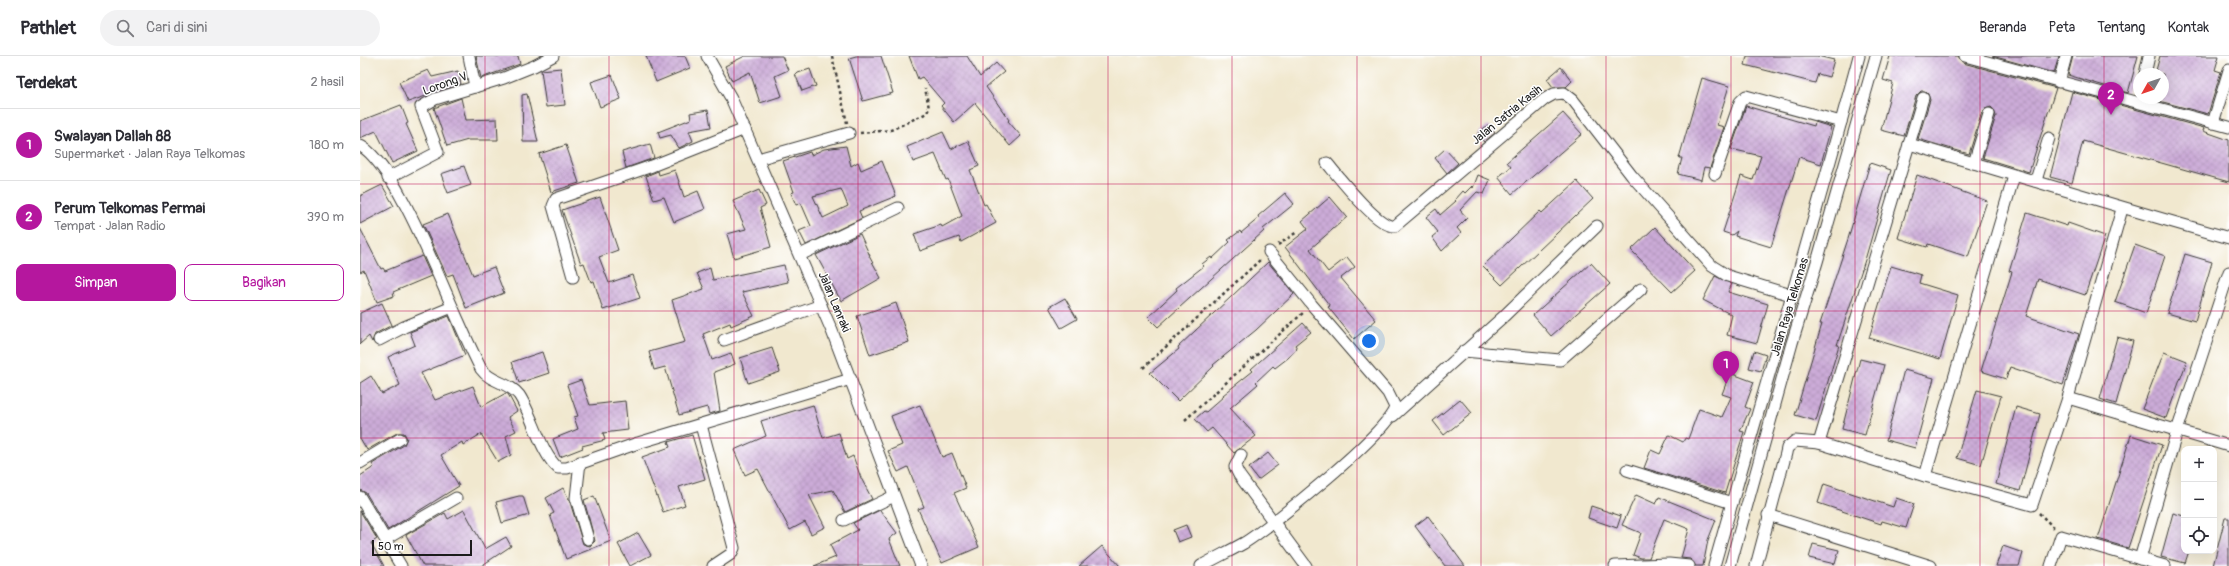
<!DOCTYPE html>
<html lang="id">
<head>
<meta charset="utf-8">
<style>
	:root { --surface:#fff; --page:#f2f2f3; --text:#2b2b33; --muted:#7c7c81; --line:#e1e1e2; --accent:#b5179e }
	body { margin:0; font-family:Pangolin,sans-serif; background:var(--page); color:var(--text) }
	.controls { position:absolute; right:12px; bottom:12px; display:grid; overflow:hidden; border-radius:8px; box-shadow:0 4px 16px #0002 }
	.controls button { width:36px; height:36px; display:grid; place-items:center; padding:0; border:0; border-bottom:1px solid var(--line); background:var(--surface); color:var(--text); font:20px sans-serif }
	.compass { position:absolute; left:1773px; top:12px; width:36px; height:36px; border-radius:50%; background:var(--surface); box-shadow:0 4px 16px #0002; rotate:230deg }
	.scale { position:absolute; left:12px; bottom:10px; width:100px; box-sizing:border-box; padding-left:4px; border:2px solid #1c1c1c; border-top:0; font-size:11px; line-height:14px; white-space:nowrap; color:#1c1c1c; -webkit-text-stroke:3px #fff; paint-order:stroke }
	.you { position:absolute; left:1009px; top:285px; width:14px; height:14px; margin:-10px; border:3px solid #fff; border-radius:50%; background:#1a73e8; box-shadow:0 0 0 6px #1a73e833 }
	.badge { display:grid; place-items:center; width:26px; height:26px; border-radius:50%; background:var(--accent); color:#fff; font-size:13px; font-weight:700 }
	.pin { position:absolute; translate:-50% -33px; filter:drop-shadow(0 1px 2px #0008) }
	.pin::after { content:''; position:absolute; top:21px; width:14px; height:12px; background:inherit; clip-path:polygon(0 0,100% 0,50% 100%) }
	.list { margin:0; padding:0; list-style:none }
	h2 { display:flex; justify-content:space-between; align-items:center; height:52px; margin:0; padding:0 16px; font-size:17px }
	h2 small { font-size:13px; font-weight:400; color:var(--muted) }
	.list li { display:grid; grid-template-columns:26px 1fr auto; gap:12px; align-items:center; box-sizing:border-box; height:72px; padding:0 16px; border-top:1px solid var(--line) }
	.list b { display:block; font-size:15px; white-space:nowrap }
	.list p { margin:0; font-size:13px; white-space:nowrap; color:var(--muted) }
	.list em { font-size:13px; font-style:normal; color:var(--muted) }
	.actions { display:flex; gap:8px; padding:12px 16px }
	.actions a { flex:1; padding:9px 0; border:1px solid var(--accent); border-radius:8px; text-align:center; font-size:14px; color:var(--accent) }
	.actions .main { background:var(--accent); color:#fff }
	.icon { flex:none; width:22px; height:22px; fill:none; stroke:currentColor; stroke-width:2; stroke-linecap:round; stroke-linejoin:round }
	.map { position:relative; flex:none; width:1869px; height:510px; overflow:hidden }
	header { display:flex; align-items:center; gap:24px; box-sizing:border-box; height:56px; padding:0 20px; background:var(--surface); border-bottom:1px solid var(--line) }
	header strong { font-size:19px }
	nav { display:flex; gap:22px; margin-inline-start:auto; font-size:14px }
	.search { width:280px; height:36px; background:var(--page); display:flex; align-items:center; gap:10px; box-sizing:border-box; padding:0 14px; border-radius:22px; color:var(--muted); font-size:15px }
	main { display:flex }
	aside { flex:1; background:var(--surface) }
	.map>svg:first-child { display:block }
</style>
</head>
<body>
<header>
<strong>Pathlet</strong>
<div class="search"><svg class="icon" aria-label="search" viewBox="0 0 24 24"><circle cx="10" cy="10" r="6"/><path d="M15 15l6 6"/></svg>Cari di sini</div>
<nav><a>Beranda</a><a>Peta</a><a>Tentang</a><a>Kontak</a></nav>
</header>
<main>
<aside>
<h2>Terdekat<small>2 hasil</small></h2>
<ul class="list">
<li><span class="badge">1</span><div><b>Swalayan Dallah 88</b><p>Supermarket · Jalan Raya Telkomas</p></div><em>180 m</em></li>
<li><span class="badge">2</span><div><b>Perum Telkomas Permai</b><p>Tempat · Jalan Radio</p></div><em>390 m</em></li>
</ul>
<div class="actions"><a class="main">Simpan</a><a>Bagikan</a></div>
</aside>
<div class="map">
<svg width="1869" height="510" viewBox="0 0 1869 510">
	<defs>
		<pattern id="building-cross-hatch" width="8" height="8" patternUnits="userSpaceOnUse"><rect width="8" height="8" fill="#ccacd8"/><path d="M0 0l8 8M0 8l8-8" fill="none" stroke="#af93b9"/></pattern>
	</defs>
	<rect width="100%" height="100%" fill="#fff"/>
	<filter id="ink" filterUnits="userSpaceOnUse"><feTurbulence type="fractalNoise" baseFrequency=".025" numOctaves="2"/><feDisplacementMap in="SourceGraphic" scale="8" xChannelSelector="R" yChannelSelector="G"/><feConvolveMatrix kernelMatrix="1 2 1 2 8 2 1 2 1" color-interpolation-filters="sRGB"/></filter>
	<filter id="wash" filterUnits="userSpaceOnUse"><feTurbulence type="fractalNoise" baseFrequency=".012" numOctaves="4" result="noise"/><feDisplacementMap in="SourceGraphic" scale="16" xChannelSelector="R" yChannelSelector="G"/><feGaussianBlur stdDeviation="0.9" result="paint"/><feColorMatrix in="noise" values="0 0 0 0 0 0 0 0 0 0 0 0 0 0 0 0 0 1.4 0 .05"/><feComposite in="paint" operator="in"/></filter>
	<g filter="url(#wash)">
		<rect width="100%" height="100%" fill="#f1e8cf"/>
		<g id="blocks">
			<g fill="url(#building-cross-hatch)" fill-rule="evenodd">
				<polygon points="116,0 158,0 160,8 121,22"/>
				<polygon points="286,0 325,0 330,12 296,26"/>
				<polygon points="385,0 422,0 428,14 415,20 422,40 400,47 390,16 372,25 365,10"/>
				<polygon points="496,0 521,0 533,37 503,45 489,2"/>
				<polygon points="549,0 607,0 620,21 636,7 644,16 626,31 649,64 648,65 661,80 650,90 615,47 594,66 581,50 584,47 562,21 558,23"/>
				<polygon points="1387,0 1457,0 1474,4 1469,21 1458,18 1455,27 1385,9"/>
				<polygon points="1530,0 1598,0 1603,7 1696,32 1669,116 1623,102 1636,60 1634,54 1631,51 1625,53 1622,56 1609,98 1558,83 1570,44 1568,38 1565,35 1561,35 1556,40 1544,80 1521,74 1533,27 1523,24"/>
				<polygon points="1632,0 1699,0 1694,17"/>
				<polygon points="1713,0 1778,0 1768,37 1708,19"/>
				<polygon points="1800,0 1859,0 1855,14 1861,16 1848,58 1788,42 1803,42 1803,18 1795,18"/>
				<polygon points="1201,11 1212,25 1206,31 1193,31 1187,23"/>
				<polygon points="201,12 205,49 186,51 181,14"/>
				<polygon points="450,13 456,30 442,35 435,18"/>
				<polygon points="68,14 72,21 98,15 101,28 48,46 39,26"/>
				<polygon points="252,19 261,43 240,51 231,26"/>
				<polygon points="1342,22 1369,30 1357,69 1364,71 1350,112 1344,111 1341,124 1318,118 1322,102 1319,102"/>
				<polygon points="1712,36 1844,72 1843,75 1869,84 1869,126 1723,85 1712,127 1690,121"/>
				<polygon points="167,38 178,86 163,86 162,39"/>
				<polygon points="101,42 106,64 137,63 138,84 108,84 87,90 74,52"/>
				<polygon points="41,49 48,67 46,68 58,95 32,107 16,75 0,82 0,65"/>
				<polygon points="1386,50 1454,70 1455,66 1471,71 1461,108 1439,101 1411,191 1375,180 1377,175 1372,179 1363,176 1381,120 1393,124 1401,100 1371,93"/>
				<polygon points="348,54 351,71 329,75 333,85 319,92 311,79 300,82 298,76 331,63 330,57"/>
				<polygon points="1203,57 1222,78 1152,138 1138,121 1151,111 1147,106"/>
				<polygon points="1128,69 1135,77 1124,86 1117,78"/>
				<polygon points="583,76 591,93 608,85 619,110 610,114 624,149 626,148 636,167 601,186 599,181 560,195 554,178 581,169 582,171 602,160 588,123 586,124 575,98 553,106 547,91"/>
				<polygon points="290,88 294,102 266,112 262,96"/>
				<polygon points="206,89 219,127 191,136 179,98"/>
				<path d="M486,90l5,20 7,-4 3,8 21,-9 14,35 -37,15 3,7 -56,27 -7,-14 12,-5 -10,-23 -5,2 -5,-12 3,-1 -11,-31 27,-9 1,3 13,-6zM481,133l7,17 -25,12 -10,-22z"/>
				<polygon points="1085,93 1098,107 1087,117 1075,102"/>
				<polygon points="1510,107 1531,114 1505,204 1477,289 1479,289 1456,365 1435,359 1462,268 1460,268 1488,183"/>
				<polygon points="104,110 111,129 88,137 81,118"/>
				<polygon points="315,114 324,141 338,135 345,153 314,166 304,141 294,144 286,120 298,115 299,119"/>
				<polygon points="1118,119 1130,124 1124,138 1117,136 1100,154 1107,162 1097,172 1101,177 1082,195 1072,181 1078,176 1066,161 1076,153 1080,159 1096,145 1095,144 1103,135 1105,137 1112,130 1113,132"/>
				<polygon points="1557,119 1627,145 1608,201 1568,188 1567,191 1538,182"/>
				<polygon points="1217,125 1233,143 1142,229 1123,210 1180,155 1182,157"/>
				<polygon points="22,129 34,150 0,168 0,140"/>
				<polygon points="399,134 406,149 400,152 411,191 374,202 367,178 386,173 373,145"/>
				<polygon points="925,137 934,148 903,173 904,175 798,271 788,261 817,234 816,232 844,210 842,208 851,201 852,203 870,186 868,184 880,175 881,177 899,162 898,160"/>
				<polygon points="240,141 258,194 239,201 249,227 272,219 280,242 243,254 234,225 231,226 224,207 221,208 202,154"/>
				<polygon points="970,141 987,161 950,193 968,216 987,201 995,211 981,222 1016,264 994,283 968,251 970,250 925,191 948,173 942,165"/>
				<polygon points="1667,157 1707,170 1708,167 1745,180 1725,239 1678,223 1666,260 1719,278 1703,329 1650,311 1646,323 1621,315 1652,216 1649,215"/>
				<polygon points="88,158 113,219 134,211 144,237 106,252 93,218 87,220 63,168"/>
				<polygon points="1295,171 1335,215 1312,236 1271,194"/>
				<polygon points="0,172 21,213 23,212 25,215 62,200 71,220 33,236 34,240 17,246 4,214 0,216"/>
				<polygon points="500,178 510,200 509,200 521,222 481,245 456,199"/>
				<polygon points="1775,189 1805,200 1786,257 1755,246"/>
				<polygon points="1825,198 1852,206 1835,265 1807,257"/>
				<polygon points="908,206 934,238 896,274 853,309 854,310 818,345 790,317 819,293 818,291"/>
				<polygon points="1231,207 1250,228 1191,280 1173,259"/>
				<polygon points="424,209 428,226 382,236 394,260 371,270 370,267 343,278 352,304 371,297 375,308 354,316 360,355 349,358 347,351 319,359 305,311 294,314 289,296 325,286 312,244 344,233 337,217 350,212 353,224"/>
				<polygon points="1531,210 1561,219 1559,227 1598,239 1580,303 1509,282"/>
				<polygon points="1355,220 1372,228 1368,236 1408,248 1397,287 1367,279 1372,259 1343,244"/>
				<polygon points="705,242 717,263 701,272 689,251"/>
				<polygon points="22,247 32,269 15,278 12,286 9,280 0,288 0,257"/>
				<polygon points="536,247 549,286 510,299 497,260"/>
				<polygon points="89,260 105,299 61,317 75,344 113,330 121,351 146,337 148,338 157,355 148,361 156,375 146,380 151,399 138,406 121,378 103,389 102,386 81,399 99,430 28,474 6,437 0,434 0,420 14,411 12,408 44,389 47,382 44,377 37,377 7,394 0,382 0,327 11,320 22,338 40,329 28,301 55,289 50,276"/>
				<polygon points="943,267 951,276 935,289 937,292 928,302 915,312 913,310 896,326 898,328 870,352 896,380 874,397 852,372 847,376 835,363 844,355 846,356 864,340 863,339 893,315 891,313"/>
				<polygon points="1757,281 1773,285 1756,348 1740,343"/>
				<polygon points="412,292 420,316 388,327 380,302"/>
				<polygon points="1394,295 1406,299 1401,315 1389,312"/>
				<polygon points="182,296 189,317 159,327 152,306"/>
				<polygon points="1804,296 1827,305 1806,362 1782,353"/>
				<polygon points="1500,303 1524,309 1505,379 1482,373"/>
				<polygon points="1544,314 1574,322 1555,392 1526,384"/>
				<polygon points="1370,317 1394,326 1385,351 1390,353 1380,375 1384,376 1365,437 1284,412 1291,394 1300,398 1309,379 1323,386 1325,382 1328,383 1339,353 1362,361 1371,341 1362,338"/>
				<polygon points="221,324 230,349 265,345 268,374 243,377 245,384 222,390 223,392 200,401 193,383 218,373 214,361 218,360 207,329"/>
				<polygon points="1617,334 1641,340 1621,409 1597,402"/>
				<polygon points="1100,343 1112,357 1084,379 1073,365"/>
				<polygon points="453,349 463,382 479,377 487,403 493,400 501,422 512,443 485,456 473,434 449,439 465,471 451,478 445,466 430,474 398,413 385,419 374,394 406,380 401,365"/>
				<polygon points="560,349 582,401 592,397 606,432 594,437 619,491 582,507 558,453 564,451 548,411 538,416 528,395 542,389 531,360"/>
				<polygon points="1656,351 1680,358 1660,435 1636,428"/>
				<polygon points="332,379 345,423 319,431 325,449 303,456 282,401 310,391 308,386"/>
				<polygon points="1771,379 1802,389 1768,492 1738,483"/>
				<polygon points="908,397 918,409 898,424 889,412"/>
				<polygon points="1464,428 1533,451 1536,442 1554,448 1546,472 1522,465 1521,468 1458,447"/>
				<polygon points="203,432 209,443 223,488 230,490 235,485 224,444 234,440 251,485 206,503 190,459 194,457 186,442"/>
				<polygon points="1276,439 1296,448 1299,441 1356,464 1348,484 1343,510 1336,510 1330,503 1321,502 1329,473 1304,463 1289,502 1281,502 1273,499 1281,477 1262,469"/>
				<polygon points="159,440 163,440 169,459 142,467 136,446"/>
				<polygon points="1231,450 1261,460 1257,472 1228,462"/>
				<polygon points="104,454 125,493 146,481 151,490 121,510 63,510 46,479 85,457 88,463"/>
				<polygon points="520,454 537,477 529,483 540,510 454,510 476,501 470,489 498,474 493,467"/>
				<polygon points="0,455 17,483 11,487 24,510 0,510"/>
				<polygon points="1813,457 1824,460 1824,495 1829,495 1825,507 1801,501"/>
				<polygon points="1068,460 1105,510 1085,510 1055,470"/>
				<polygon points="1865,462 1869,462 1869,510 1853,510"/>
				<polygon points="826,469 831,481 818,486 813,474"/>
				<polygon points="278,477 291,499 270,510 258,488"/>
				<polygon points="1453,488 1479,494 1475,508 1449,502"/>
				<polygon points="742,490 760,510 719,510"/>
				<polygon points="1643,490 1663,497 1659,510 1636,510"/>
			</g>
		</g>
	</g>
	<g filter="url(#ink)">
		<use href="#blocks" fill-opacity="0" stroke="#3c3b37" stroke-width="1"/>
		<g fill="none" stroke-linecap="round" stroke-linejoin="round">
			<g stroke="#3c3b37" stroke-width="13">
				<g id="minor">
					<polyline points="109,0 115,31"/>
					<polyline points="347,0 371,42 472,275 561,510"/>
					<polyline points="1605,0 1869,71"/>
					<polyline points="1785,18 1789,0"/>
					<polyline points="1699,26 1706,0"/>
					<polyline points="1853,67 1869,14"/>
					<path d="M1549,88c107,31 212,64 320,94"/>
					<path d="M0,90c12,4 34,37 40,49 31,56 52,117 81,174 10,14 28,13 38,26 13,19 22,59 39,73h9l71,-25 213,-64"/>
					<polyline points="398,103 489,77"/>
					<path d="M967,107c11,13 52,66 68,63l150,-127 9,-5 10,-1 9,7 59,76 80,90 16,10 63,19"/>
					<polyline points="1614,107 1629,58"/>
					<polyline points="1355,118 1380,46 1386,40 1481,66"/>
					<polyline points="28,122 78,96 61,51 75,43 144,22 174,10 193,0"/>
					<polyline points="1676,124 1689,82"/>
					<polyline points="440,199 538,152"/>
					<polyline points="213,221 193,150 196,143 292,110 385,73"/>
					<polyline points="19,284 44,271 92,251"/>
					<polyline points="364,284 461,249"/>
					<polyline points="1104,295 1200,304 1281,233"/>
					<polyline points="1708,342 1869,390"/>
					<polyline points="1033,360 1144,260 1237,170"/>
					<polyline points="341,369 374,492 371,498 353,510"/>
					<polyline points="1459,387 1563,42"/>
					<polyline points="881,399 875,411 879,419 946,510"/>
					<polyline points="220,406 216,442 228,483"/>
					<polyline points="0,407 40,383"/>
					<polyline points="1267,414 1372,447"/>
					<polyline points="1565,420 1654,120"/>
					<polyline points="0,441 41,510"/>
					<polyline points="1408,459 1571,510"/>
					<polyline points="484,464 534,440"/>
					<polyline points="26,483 96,442"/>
					<polyline points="1780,503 1817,375 1869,216"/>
					<path d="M841,510c14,-8 29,-15 43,-23 26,-16 145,-111 151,-136l-7,-14 -76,-88 -43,-53"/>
					<polyline points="1255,510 1309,508 1329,510"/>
					<path d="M1354,510c48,-170 99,-339 145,-510"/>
					<polyline points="1370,510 1432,287 1457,206 1516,0"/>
					<polyline points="1396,510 1426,397 1427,392 1435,385 1459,387 1565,420 1672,449 1708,342 1762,153"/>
					<polyline points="1691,510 1701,480 1805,510"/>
				</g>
			</g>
			<g stroke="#3c3b37" stroke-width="2.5" stroke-dasharray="3 3" stroke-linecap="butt">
				<polyline points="472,0 487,67"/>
				<polyline points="500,77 531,74 567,57 569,52 565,32"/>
				<polyline points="918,189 937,176"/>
				<polyline points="783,312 900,204"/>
				<polyline points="825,364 944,256"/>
				<polyline points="1679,457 1694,472"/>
			</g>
			<use href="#minor" stroke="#fff" stroke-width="11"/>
		</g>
	</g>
	<path fill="none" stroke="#c2185b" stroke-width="1" stroke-opacity="0.55" d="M125,0v510M249,0v510M374,0v510M498,0v510M623,0v510M748,0v510M872,0v510M997,0v510M1121,0v510M1246,0v510M1371,0v510M1495,0v510M1620,0v510M1744,0v510M0,128h1869M0,255h1869M0,382h1869"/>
	<g text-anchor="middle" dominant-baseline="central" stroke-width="3" stroke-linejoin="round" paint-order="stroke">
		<g font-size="12" fill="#1c1c1c" stroke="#fff">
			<text transform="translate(85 28) rotate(-20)">Lorong V</text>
			<text transform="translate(1147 59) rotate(-39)">Jalan Satria Kasih</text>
			<text transform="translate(474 246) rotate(67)">Jalan Lanraki</text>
			<text transform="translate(1430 251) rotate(-73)">Jalan Raya Telkomas</text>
		</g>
	</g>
</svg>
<div class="controls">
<button>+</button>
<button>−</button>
<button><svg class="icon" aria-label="locate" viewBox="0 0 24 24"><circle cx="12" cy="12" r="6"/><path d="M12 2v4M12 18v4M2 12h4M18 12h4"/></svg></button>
</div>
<svg class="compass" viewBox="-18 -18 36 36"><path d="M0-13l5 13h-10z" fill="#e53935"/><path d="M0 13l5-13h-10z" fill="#7c7c81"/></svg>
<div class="scale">50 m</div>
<div class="you"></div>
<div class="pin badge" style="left:1366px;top:328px">1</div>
<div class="pin badge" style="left:1751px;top:59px">2</div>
</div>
</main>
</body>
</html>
